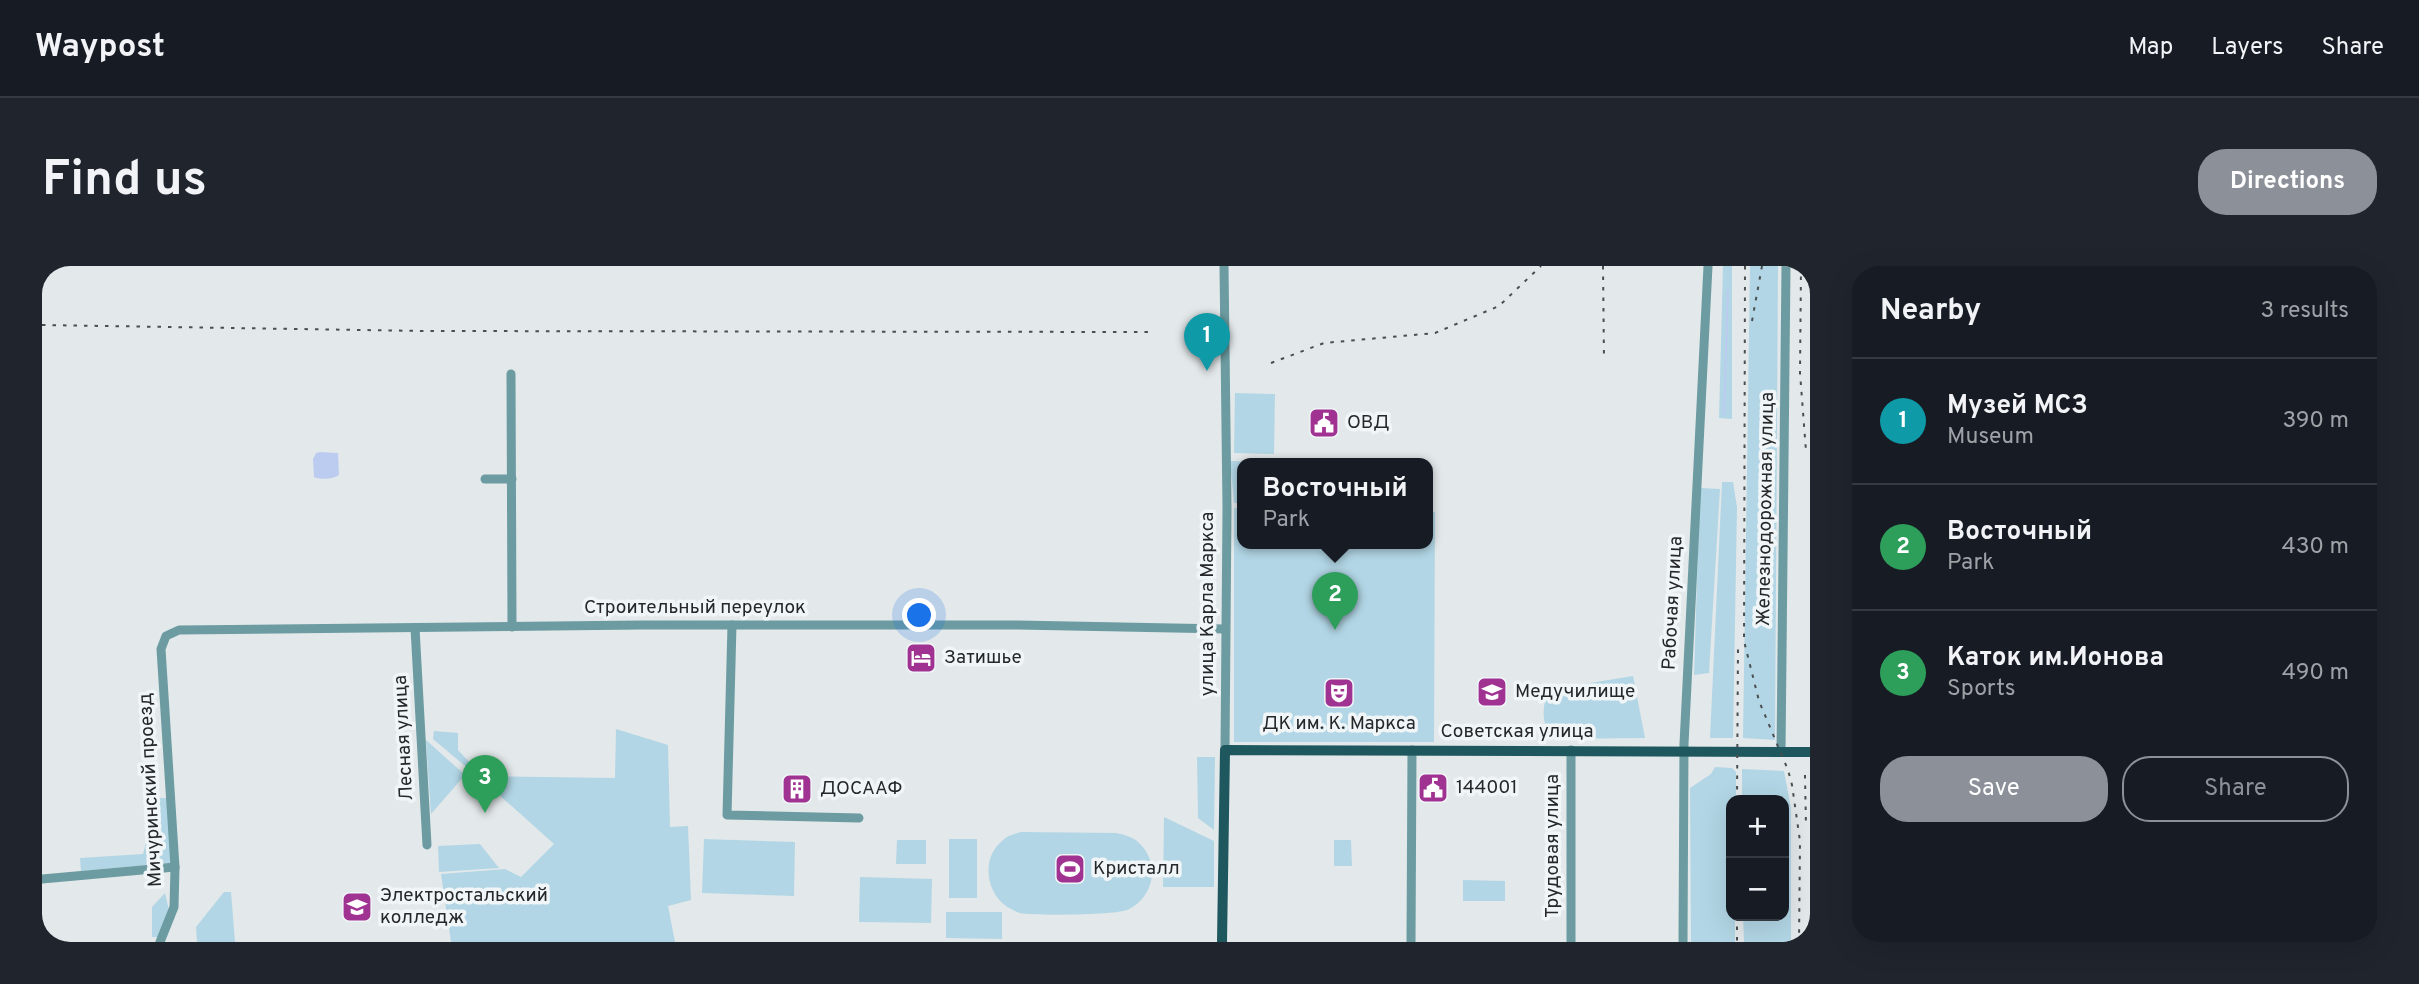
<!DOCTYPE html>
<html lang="en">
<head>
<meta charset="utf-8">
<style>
	:root { --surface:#171b24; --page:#20242c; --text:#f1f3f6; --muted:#9ea1a6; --line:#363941; --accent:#8c9099 }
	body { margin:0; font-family:Overpass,sans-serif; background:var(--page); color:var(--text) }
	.controls { position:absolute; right:21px; bottom:21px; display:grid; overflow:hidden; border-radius:14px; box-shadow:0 7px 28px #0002 }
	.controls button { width:63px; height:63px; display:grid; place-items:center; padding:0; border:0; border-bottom:2px solid var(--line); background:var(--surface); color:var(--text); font:35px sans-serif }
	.you { position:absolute; left:878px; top:350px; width:24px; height:24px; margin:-18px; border:5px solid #fff; border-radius:50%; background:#1a73e8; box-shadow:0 0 0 10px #1a73e833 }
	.badge { display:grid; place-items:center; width:46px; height:46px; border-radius:50%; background:var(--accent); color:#fff; font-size:23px; font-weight:700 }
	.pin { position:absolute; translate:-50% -58px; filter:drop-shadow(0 2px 4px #0008) }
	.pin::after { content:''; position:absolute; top:37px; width:24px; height:21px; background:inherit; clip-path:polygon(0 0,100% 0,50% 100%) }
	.popup { position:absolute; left:1195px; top:192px; width:196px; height:91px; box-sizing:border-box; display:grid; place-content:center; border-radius:14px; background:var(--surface); filter:drop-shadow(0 2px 5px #0005); font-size:23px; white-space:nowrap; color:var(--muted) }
	.popup b { font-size:26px; color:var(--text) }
	.popup::after { content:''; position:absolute; left:50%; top:100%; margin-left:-14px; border:14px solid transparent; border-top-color:var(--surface) }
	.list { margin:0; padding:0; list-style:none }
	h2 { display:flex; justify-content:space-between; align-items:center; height:91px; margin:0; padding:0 28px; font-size:30px }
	h2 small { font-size:23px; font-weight:400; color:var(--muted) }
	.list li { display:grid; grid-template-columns:46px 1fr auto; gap:21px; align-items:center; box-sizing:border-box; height:126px; padding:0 28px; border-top:2px solid var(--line) }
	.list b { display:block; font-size:26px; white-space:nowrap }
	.list p { margin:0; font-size:23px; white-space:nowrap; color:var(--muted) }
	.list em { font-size:23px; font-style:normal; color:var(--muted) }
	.actions { display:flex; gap:14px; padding:21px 28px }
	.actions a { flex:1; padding:16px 0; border:2px solid var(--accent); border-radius:28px; text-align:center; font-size:24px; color:var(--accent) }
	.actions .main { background:var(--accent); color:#fff }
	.map { position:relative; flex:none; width:1768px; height:676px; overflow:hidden; border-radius:28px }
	header { display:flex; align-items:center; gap:42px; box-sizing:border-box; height:98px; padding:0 35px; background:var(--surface); border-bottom:2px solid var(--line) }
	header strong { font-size:33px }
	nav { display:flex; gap:38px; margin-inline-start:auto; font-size:24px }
	.intro { display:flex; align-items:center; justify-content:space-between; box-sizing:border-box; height:168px; padding:0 42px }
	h1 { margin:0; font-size:49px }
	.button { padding:18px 32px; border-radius:28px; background:var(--accent); color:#fff; font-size:24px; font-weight:700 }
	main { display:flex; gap:42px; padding:0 42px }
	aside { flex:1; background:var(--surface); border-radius:28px; box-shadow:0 7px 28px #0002 }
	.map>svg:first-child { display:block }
</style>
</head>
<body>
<header>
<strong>Waypost</strong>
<nav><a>Map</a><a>Layers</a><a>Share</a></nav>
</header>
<div class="intro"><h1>Find us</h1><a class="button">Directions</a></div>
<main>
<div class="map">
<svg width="1768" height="676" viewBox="0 0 1768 676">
	<rect width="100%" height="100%" fill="#e3e8ea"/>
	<g fill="#b2d6e5">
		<polygon points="1681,0 1690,0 1690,153 1677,152"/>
		<polygon points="1708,0 1736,0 1733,474 1701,472"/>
		<polygon points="1193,127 1233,128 1232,188 1192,187"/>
		<polygon points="1188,195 1228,196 1228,198 1200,198 1200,237 1192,237"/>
		<polygon points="1680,216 1691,216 1695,241 1691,472 1668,472"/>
		<polygon points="1658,222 1678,223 1667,407 1652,409"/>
		<polygon points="1192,242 1200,243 1200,278 1386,278 1386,246 1393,246 1392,476 1192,476"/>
		<path d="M1591,410l12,62 -93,1c-9,-13 -11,-29 -5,-44l25,-9z"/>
		<polygon points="574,463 626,479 628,561 646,560 649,634 626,640 633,676 409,676 399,608 463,603 479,611 512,578 436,510 573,512"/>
		<polygon points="392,465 416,467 416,484 430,499 429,505 391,473"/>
		<polygon points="384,474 423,509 389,548"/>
		<polygon points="1155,491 1173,491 1172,564 1156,552"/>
		<polygon points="1673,501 1690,502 1694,506 1694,534 1689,534 1689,650 1693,650 1693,676 1649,676 1648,522 1669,508"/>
		<polygon points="1700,503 1742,505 1749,542 1749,676 1702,676 1701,650 1742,650 1742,534 1700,534"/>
		<polygon points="102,532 125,532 129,597 39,605 38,592 101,588 105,573"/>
		<polygon points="1122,551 1172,575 1172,621 1121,621"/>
		<path d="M979,566l95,1c9,2 18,4 24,11 21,20 13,55 -13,66 -11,5 -94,6 -107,3 -4,-1 -11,-5 -14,-7 -21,-15 -24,-49 -4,-65 5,-5 12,-7 19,-9z"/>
		<polygon points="662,573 753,576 752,630 660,627"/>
		<rect x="907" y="573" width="28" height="59"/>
		<polygon points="855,574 884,574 884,598 854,598"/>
		<polygon points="1292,574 1309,574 1310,600 1292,600"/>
		<polygon points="438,578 457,602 397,606 396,580"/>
		<polygon points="818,611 890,613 889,657 817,656"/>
		<polygon points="1421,614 1463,615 1463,635 1421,635"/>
		<polygon points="182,626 189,626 193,676 155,676 154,661"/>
		<polygon points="123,627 127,644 118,671 110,671 110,641"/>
		<polygon points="904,646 960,646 960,673 904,672"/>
	</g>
	<path fill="#bccbf0" d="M278,186l18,1 1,22c-5,4 -19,5 -25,2l-1,-18 3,-6z"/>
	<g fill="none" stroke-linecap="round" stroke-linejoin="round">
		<polyline stroke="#bccbf0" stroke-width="2" points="1682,148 1686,25"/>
		<g stroke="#6c9ca1" stroke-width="9">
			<polyline points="1182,0 1185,242 1183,484"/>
			<polyline points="469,108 470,361"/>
			<polyline points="443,213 470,213"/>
			<polyline points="690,359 685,549 817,552"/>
			<polyline points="373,362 385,579"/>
			<polyline points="1739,486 1744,0"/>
			<polyline points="0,613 133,601"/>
			<polyline points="118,676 132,641 133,601 119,383 124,370 137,364 599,359 976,359 1183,363"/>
			<polyline points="1369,676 1370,484"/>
			<polyline points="1529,676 1529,484"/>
			<polyline points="1641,676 1642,478 1666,0"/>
		</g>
		<polyline stroke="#1e575d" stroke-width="10" points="1180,676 1183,484 1768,486"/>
		<g stroke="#4b4e4f" stroke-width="2" stroke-dasharray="3.5 7" stroke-linecap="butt">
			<polyline points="1561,0 1562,94"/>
			<polyline points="1703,0 1702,375 1717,435 1746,504 1750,519 1758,575 1757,676"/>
			<polyline points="1759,0 1758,107 1764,185"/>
			<polyline points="1710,55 1720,0"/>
			<polyline points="0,59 382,65 1106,66"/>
			<polyline points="1229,97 1282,77 1393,67 1457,40 1499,0"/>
			<polyline points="1763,509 1764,561"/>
			<polyline points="1695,534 1696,380"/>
			<polyline points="1695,650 1695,676"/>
		</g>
	</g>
	<defs>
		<g id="civic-square" transform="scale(1.575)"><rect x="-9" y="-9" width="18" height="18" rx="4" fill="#a03292" stroke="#f0f5f7"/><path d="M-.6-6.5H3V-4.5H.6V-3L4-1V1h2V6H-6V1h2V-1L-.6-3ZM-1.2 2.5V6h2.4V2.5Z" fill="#fff"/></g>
		<g id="hotel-square" transform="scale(1.575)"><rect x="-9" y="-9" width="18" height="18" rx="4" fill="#a03292" stroke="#f0f5f7"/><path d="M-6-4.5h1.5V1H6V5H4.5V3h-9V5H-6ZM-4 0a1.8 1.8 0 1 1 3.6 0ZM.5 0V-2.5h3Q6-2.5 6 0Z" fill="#fff"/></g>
		<g id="university-square" transform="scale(1.575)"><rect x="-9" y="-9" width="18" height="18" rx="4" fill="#a03292" stroke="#f0f5f7"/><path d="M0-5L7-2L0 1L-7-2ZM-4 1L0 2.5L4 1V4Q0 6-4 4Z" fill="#fff"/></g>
		<g id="theatre-square" transform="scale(1.575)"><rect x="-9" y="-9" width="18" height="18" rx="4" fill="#a03292" stroke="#f0f5f7"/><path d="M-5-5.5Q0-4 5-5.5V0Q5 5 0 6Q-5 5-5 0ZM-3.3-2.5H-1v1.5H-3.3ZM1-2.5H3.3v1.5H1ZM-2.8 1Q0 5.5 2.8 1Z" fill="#fff"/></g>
		<g id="building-square" transform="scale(1.575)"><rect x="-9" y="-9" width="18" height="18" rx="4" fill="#a03292" stroke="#f0f5f7"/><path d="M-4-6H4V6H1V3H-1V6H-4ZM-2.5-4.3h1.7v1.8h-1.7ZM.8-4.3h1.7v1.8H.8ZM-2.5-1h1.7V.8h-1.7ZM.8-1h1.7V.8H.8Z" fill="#fff"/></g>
		<g id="stadium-square" transform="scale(1.575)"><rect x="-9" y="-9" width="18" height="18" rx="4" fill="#a03292" stroke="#f0f5f7"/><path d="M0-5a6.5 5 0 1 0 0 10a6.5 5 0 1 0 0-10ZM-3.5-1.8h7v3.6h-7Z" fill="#fff"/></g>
	</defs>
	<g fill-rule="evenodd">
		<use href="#civic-square" x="1282" y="157"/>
		<use href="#hotel-square" x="879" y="392"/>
		<use href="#university-square" x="1450" y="426"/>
		<use href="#theatre-square" x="1297" y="427"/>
		<use href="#civic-square" x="1391" y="522"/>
		<use href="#building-square" x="755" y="523"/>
		<use href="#stadium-square" x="1028" y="603"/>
		<use href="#university-square" x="315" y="641"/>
	</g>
	<g text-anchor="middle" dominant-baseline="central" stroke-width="7" stroke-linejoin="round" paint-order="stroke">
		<g font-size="19" fill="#252728" stroke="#f0f5f7" text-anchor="start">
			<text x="1305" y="157">ОВД</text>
			<text x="902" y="392">Затишье</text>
			<text x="1473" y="426">Медучилище</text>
			<text x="1297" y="458" text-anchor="middle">ДК им. К. Маркса</text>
			<text x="1414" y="522">144001</text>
			<text x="778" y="523">ДОСААФ</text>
			<text x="1051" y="603">Кристалл</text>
			<text x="338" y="630">Электростальский<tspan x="338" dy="22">колледж</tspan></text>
		</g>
		<g font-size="19" fill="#252728" stroke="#f0f5f7">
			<text transform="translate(1724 243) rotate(-89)">Железнодорожная улица</text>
			<text transform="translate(1631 337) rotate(-87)">Рабочая улица</text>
			<text transform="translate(1166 338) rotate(-90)">улица Карла Маркса</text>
			<text x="653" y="342">Строительный переулок</text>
			<text x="1475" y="466">Советская улица</text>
			<text transform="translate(362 472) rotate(-93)">Лесная улица</text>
			<text transform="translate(109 524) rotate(-93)">Мичуринский проезд</text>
			<text transform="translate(1511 580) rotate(-90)">Трудовая улица</text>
		</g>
	</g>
</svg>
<div class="controls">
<button>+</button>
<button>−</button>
</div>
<div class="you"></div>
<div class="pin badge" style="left:1165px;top:105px;background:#0f9aa8">1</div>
<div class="pin badge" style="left:1293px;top:364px;background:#2e9e5b">2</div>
<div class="popup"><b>Восточный</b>Park</div>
<div class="pin badge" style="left:443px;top:547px;background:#2e9e5b">3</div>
</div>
<aside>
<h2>Nearby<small>3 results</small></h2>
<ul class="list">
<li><span class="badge" style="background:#0f9aa8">1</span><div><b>Музей МСЗ</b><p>Museum</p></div><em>390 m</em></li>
<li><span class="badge" style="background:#2e9e5b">2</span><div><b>Восточный</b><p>Park</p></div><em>430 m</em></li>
<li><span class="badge" style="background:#2e9e5b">3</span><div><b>Каток им.Ионова</b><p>Sports</p></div><em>490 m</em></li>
</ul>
<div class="actions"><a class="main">Save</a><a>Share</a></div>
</aside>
</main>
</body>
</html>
